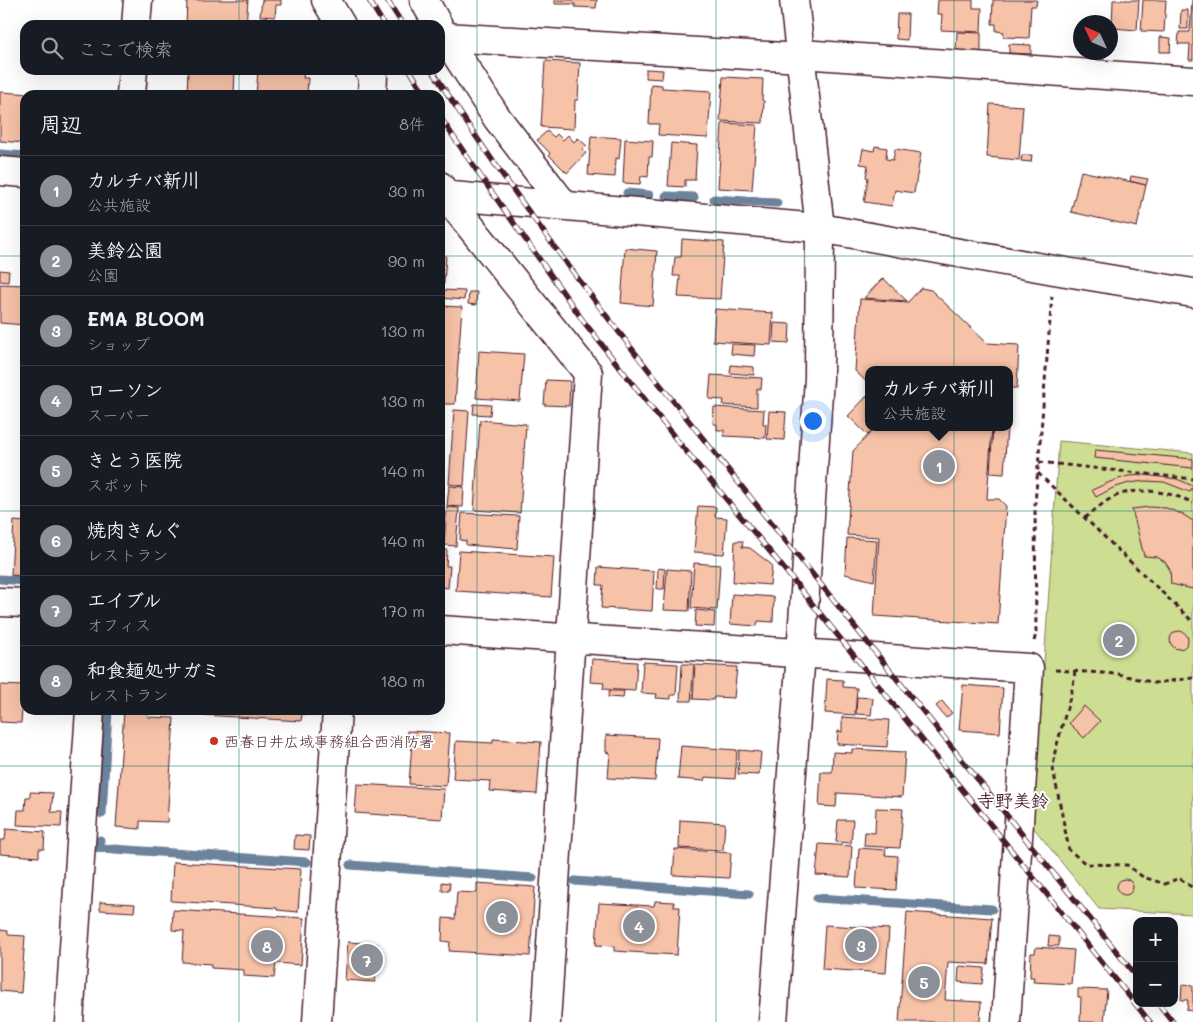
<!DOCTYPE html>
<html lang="ja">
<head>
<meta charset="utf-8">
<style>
	:root { --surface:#171b24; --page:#20242c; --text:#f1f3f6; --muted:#9ea1a6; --line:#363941; --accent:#8c9099 }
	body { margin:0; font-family:Mali,"Klee One",sans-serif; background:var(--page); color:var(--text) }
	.controls { position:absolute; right:15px; bottom:15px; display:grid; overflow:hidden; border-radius:10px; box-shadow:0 5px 20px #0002 }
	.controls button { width:45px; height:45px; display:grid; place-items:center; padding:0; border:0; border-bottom:1px solid var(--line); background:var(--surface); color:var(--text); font:25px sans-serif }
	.compass { position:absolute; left:1073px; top:15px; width:45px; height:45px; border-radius:50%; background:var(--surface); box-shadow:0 5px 20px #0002; rotate:314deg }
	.you { position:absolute; left:812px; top:420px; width:18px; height:18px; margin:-12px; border:4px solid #fff; border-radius:50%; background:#1a73e8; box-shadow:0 0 0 8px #1a73e833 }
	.badge { display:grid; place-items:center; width:32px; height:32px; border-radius:50%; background:var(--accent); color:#fff; font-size:16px; font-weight:700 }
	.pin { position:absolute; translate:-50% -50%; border:2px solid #fff; box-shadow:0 1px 5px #0006 }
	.popup { position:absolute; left:865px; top:366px; width:148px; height:65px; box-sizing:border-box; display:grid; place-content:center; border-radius:10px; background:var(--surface); filter:drop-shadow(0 1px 4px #0005); font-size:16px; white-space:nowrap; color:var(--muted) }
	.popup b { font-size:19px; color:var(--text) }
	.popup::after { content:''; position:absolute; left:50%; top:100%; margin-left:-10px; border:10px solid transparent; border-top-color:var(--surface) }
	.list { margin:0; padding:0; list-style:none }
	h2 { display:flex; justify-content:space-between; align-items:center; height:65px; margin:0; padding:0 20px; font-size:21px }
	h2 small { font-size:16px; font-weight:400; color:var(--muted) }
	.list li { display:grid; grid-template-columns:32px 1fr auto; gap:15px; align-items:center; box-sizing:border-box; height:70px; padding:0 20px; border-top:1px solid var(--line) }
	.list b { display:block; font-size:19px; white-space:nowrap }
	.list p { margin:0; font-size:16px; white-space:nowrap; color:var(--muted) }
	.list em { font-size:16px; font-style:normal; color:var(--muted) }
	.icon { flex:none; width:28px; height:28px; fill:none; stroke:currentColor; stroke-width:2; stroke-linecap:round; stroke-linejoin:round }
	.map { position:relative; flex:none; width:1193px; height:1022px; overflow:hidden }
	.search { position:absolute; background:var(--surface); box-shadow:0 5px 20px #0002; left:20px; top:20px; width:425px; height:55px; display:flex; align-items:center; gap:12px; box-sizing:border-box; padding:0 18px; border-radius:15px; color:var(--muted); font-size:19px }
	.panel { position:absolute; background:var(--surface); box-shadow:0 5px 20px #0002; left:20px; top:90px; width:425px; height:625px; border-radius:15px }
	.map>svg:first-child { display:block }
</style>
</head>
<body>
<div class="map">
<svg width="1193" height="1022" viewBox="0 0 1193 1022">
	<rect width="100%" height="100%" fill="#fff"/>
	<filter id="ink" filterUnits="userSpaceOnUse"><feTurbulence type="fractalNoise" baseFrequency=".02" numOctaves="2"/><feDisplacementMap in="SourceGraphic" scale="10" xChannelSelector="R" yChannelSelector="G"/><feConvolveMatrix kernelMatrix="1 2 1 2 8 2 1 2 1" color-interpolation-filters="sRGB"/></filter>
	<g filter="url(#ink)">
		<polygon fill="#cdde92" stroke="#8c7e5e" points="1059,441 1193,453 1193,914 1099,909 1033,827"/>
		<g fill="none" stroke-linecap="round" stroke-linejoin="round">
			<g stroke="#6d839b" stroke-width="9">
				<polyline points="0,154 25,156"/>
				<polyline points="627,193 649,195"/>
				<polyline points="666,196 694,197"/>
				<polyline points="714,199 777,203"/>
				<polyline points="0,579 25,581"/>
				<polyline points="102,814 108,710"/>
				<polyline points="100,840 99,848 307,862"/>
				<polyline points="350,865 533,878"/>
				<polyline points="575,881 749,894"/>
				<polyline points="817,898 992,909"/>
			</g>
		</g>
		<g fill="#f6c2a8" stroke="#4a1f2b">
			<polygon points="187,0 248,0 246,25 186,25"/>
			<polygon points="262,0 281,0 281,5 276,5 275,17 260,16"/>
			<polygon points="555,0 597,0 596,8 575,7 575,4 555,4"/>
			<polygon points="938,0 973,0 973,8 982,8 981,32 941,30 942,14 937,14"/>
			<polygon points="993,0 1037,0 1036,6 1031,6 1029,38 1003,37 1004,32 996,31 996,24 992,24"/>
			<polygon points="1113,0 1139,0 1137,30 1112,28"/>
			<polygon points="1143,0 1166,0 1164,32 1141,31"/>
			<polygon points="1192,0 1193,0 1193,60 1189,60 1190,44 1178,44 1179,32 1190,32"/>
			<polygon points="1181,10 1188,10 1188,29 1180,29"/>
			<polygon points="897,14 908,14 907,40 896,39"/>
			<polygon points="957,32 981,33 981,52 956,51"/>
			<polygon points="1160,37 1171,38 1170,52 1160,52"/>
			<polygon points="1009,44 1031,45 1031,54 1009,53"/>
			<polygon points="545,61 580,63 578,100 575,100 574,129 541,127"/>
			<polygon points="646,69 663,70 662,79 646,78"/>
			<polygon points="188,70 235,70 234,95 187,95"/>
			<polygon points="258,70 304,70 303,78 308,78 307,95 256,95"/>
			<polygon points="723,77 763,79 762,100 764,101 763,123 720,121"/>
			<polygon points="651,84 662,85 662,88 711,91 708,138 658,135 659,124 649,124"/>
			<polygon points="0,92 48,95 25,95 25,143 0,141"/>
			<polygon points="990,104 1023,106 1019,160 987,157"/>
			<polygon points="722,123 757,125 752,190 718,188"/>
			<polygon points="547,131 554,137 557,134 563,140 568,135 574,142 578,138 587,146 582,149 586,153 567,173 549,155 550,153 537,140"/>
			<polygon points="591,136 621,138 619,159 616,158 615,177 588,175"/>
			<polygon points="625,139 653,141 652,157 649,157 648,177 641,176 640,184 623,183"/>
			<polygon points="671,143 697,145 695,180 685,180 685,187 668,186"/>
			<polygon points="875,146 887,148 886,159 893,160 895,149 921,153 914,193 895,190 892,206 864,202 868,178 866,177 868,165 860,164 863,149 874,151"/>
			<polygon points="1022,155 1032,155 1031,162 1021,161"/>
			<polygon points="1081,171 1146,185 1137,227 1071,212"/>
			<polygon points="1131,176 1148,179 1146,185 1130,181"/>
			<polygon points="682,239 724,242 720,299 678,297 680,276 673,276 675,257 681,257"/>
			<polygon points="625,248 657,251 653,306 621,303"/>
			<polygon points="440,255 446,256 444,284 440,284"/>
			<polygon points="0,270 9,271 8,282 0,281"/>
			<polygon points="883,278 907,301 864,298"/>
			<polygon points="0,284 25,285 25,325 0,323"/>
			<polygon points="921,288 931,290 987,343 1019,345 1017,388 1009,388 1009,370 869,370 869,384 855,371 860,299 908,302"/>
			<polygon points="441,290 465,291 464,300 440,298"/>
			<polygon points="469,292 477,292 476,305 468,304"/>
			<polygon points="440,306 462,307 455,404 440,404"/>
			<polygon points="715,309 773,313 771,345 713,341"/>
			<polygon points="774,323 790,324 789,343 773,342"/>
			<polygon points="732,344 755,345 754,356 731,354"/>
			<polygon points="479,351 524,354 520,401 476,398"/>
			<polygon points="731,365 754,367 754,375 730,373"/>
			<polygon points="711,375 762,378 761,389 757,389 757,407 723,405 724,400 709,399"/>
			<polygon points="546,380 570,381 569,406 544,405"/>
			<polygon points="869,394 869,427 875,427 868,435 848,416"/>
			<polygon points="474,404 491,405 490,415 473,414"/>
			<polygon points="714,407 764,410 763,424 766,424 765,438 724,436 724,430 717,430 717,424 713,424"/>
			<polygon points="454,410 469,411 464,486 449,484"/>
			<polygon points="769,411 786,412 784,440 767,439"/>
			<polygon points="480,420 526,424 520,513 474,510"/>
			<polygon points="876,427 992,427 987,499 999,499 1006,506 998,624 874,616 879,537 847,535 853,451"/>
			<polygon points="993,427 1007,427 1004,474 990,473"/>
			<polygon points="1095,450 1193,459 1193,468 1094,458"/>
			<polygon points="1144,475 1177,479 1193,486 1190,492 1164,482 1145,481 1129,483 1113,488 1096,497 1092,490 1110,482 1128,476"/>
			<polygon points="449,486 464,487 463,507 447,506"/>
			<polygon points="698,506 716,507 715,517 727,518 724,554 694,552"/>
			<polygon points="447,507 459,508 456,546 444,545"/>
			<polygon points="1149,507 1166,508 1182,514 1193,521 1193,589 1171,584 1170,570 1165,562 1157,557 1144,556 1132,509"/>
			<polygon points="462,513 519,516 517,549 466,545 466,541 460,540"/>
			<polygon points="14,521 25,522 25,576 11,575"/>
			<polygon points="847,538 877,540 874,581 845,574"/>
			<polygon points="735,541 743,541 742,547 750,548 772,565 770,585 733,582"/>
			<polygon points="440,550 447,550 446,566 450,566 448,588 440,587"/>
			<polygon points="459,551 554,557 551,597 456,591"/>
			<polygon points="694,563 720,565 717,610 691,608"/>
			<polygon points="598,567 654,571 652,611 601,608 603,585 597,585"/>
			<polygon points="658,568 665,569 664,589 657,589"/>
			<polygon points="667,569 691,571 689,611 664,610"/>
			<polygon points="732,594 774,597 773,622 758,621 757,626 730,624"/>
			<polygon points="696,610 715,612 714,627 695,626"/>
			<circle cx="1179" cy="640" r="9"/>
			<polygon points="592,659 637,662 635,691 603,689 604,683 590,682"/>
			<polygon points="643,662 678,664 676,695 671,695 671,699 656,698 657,694 641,693"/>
			<polygon points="682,664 694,664 691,701 680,701"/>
			<polygon points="695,665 737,667 734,698 714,697 713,700 693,699"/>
			<polygon points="827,679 843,680 843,687 857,688 855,715 825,713"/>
			<polygon points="0,685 24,686 21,723 0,722"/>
			<polygon points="963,685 1003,688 1000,733 959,730"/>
			<polygon points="609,691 624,691 623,698 608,697"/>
			<polygon points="857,697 873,698 871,715 856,714"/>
			<polygon points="942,701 952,713 946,718 936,706"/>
			<polygon points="1084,706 1100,721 1084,738 1069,723"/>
			<polygon points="124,710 148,710 148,717 174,718 167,822 140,821 140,829 116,827"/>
			<polygon points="171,710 314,710 313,715 302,714 301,721 171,713"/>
			<polygon points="842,717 889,720 887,747 837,744 838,731 842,732"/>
			<polygon points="407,731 450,733 446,786 409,784 412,742 406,742"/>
			<polygon points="606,735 658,738 655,781 608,778 610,753 606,752"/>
			<polygon points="493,739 541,742 537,794 489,791 490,781 453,779 456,741 493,743"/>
			<polygon points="681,746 737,750 735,779 705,777 704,781 678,779"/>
			<polygon points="852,749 905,752 902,797 837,793 836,807 819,806 821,772 832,772 833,752 852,753"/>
			<polygon points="739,750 761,752 759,775 738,774"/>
			<polygon points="357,784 444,789 442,819 355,813"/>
			<polygon points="30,792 53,793 51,812 62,812 61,827 17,825 18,810 25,810 26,797 30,797"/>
			<polygon points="876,808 903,809 900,848 864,846 865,832 875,833"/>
			<polygon points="680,820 725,823 723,850 679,848"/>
			<polygon points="838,820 853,820 851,843 836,842"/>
			<polygon points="6,829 45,832 44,849 39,849 39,857 0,854 0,840 5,840"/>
			<polygon points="295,835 310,836 309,850 294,849"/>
			<polygon points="819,844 852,846 850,877 816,875"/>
			<polygon points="859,848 886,850 885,855 898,856 896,890 856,888"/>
			<polygon points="675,849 731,853 729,878 673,875"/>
			<polygon points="173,862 301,869 298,912 277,910 277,908 171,901"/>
			<circle cx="1125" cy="887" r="8"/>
			<polygon points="442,882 450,883 449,891 442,891"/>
			<polygon points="477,883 535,887 530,956 449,951 450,942 442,941 443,918 455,919 457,892 477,893"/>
			<polygon points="655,901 674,902 674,907 680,907 677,955 614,951 614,946 596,945 599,903 654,906"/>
			<polygon points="100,902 135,904 134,912 100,910"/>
			<polygon points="173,910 304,918 301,965 276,963 274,978 244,976 244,970 211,968 211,964 182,962 184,931 172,930"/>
			<polygon points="907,912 992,918 988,964 948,962 945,1000 981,1002 980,1022 899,1022"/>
			<polygon points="825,925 889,929 886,973 822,969"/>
			<polygon points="0,930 8,931 8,935 25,936 21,993 0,991"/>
			<polygon points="1049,936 1059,937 1059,946 1048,946"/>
			<polygon points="348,942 378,944 375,982 345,980"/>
			<polygon points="1036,947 1074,950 1071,984 1033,982 1034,977 1030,977 1031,953 1035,953"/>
			<polygon points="959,966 984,968 982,984 958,982"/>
			<polygon points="1182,985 1193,986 1193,1018 1192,1011 1187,1010 1188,1000 1181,1000"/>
			<polygon points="1078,989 1107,990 1104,1022 1080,1022 1081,997 1078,997"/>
		</g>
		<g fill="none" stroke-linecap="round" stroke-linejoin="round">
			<g stroke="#4a1f2b" stroke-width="31">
				<g id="minor">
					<polyline points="326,0 341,25"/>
					<polyline points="424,0 438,25"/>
					<polyline points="136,25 138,0"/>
					<polyline points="440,29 497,118 564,205"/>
					<polyline points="445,37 801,58"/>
					<polyline points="801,54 1193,81"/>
					<polyline points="369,70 373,76 372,95"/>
					<polyline points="131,95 133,70"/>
					<polyline points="0,171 25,173"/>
					<polyline points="440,186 446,196 588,373 546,1022"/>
					<polyline points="440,195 820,228 1054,270 1193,293"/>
					<polyline points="0,602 25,603"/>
					<polyline points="440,630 1029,668 1006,1022"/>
					<polyline points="69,1022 90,710"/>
					<polyline points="317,1022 337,710"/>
					<polyline points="773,1022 801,653 819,378 820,228 794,0"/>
				</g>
			</g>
			<g stroke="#4a1f2b" stroke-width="3" stroke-dasharray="5 4" stroke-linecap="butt">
				<polyline points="1039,462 1193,479"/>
				<polyline points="1038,473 1193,622"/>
				<path d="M1085,518c8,-6 16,-14 25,-19 23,-14 60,-8 83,4"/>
				<polyline points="1034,641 1036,634 1035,504 1052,296"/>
				<polyline points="1055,670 1118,674 1155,683 1193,678"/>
				<polyline points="1075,671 1073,686 1055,752 1053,769 1069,850 1086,864 1127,865 1143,877 1165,884 1179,878 1193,888"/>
			</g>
			<use href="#minor" stroke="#fff" stroke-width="28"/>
			<g stroke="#4a1f2b" stroke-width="5.5">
				<g id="rail">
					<polyline points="369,0 384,25"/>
					<polyline points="387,0 403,25"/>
					<polyline points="410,70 425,95"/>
					<path d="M432,70c107,167 232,321 357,475 116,144 232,288 348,432"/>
					<polyline points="440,117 479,174 584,322 676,439 772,554 1150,1022"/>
					<polyline points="1158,1003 1173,1022"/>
				</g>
			</g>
			<use href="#rail" stroke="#fff" stroke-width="4" stroke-dasharray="11" stroke-linecap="butt"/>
		</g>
	</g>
	<path fill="none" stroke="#0f766e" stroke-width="1" stroke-opacity="0.55" d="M239,0v25M477,0v1022M716,0v1022M954,0v1022M239,70v25M0,256h25M440,256h753M0,511h25M440,511h753M239,710v312M0,766h1193"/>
	<circle fill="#c8321e" stroke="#fff" stroke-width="2" cx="214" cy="741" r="5"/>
	<g text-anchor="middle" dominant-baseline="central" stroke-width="4" stroke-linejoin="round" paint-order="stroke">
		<g font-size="15" fill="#4a1f2b" stroke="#fff" text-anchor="start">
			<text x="224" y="741">西春日井広域事務組合西消防署</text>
		</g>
		<g font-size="18" font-weight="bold" fill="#4a1f2b" stroke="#fff">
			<text x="1013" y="800">寺野美鈴</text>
		</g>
	</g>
</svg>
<div class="controls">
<button>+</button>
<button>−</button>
</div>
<svg class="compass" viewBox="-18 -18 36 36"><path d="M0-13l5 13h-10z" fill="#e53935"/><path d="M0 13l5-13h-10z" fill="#9ea1a6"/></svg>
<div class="you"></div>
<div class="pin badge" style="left:939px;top:466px">1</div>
<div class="popup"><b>カルチバ新川</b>公共施設</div>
<div class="pin badge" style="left:1119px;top:640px">2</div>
<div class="pin badge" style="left:861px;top:945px">3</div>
<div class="pin badge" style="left:639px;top:926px">4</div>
<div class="pin badge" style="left:924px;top:982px">5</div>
<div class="pin badge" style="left:502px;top:917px">6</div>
<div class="pin badge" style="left:367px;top:960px">7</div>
<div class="pin badge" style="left:267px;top:946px">8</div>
<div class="search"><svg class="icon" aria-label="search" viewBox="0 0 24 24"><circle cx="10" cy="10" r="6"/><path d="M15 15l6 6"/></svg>ここで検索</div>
<section class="panel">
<h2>周辺<small>8件</small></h2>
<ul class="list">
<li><span class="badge">1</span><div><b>カルチバ新川</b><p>公共施設</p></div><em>30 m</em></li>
<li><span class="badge">2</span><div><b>美鈴公園</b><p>公園</p></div><em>90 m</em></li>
<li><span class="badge">3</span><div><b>EMA BLOOM</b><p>ショップ</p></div><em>130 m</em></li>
<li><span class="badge">4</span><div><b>ローソン</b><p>スーパー</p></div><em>130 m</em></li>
<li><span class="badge">5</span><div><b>きとう医院</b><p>スポット</p></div><em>140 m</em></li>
<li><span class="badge">6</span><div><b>焼肉きんぐ</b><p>レストラン</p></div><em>140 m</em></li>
<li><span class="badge">7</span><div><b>エイブル</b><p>オフィス</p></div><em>170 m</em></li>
<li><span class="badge">8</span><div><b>和食麺処サガミ</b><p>レストラン</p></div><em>180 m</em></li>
</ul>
</section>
</div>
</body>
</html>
